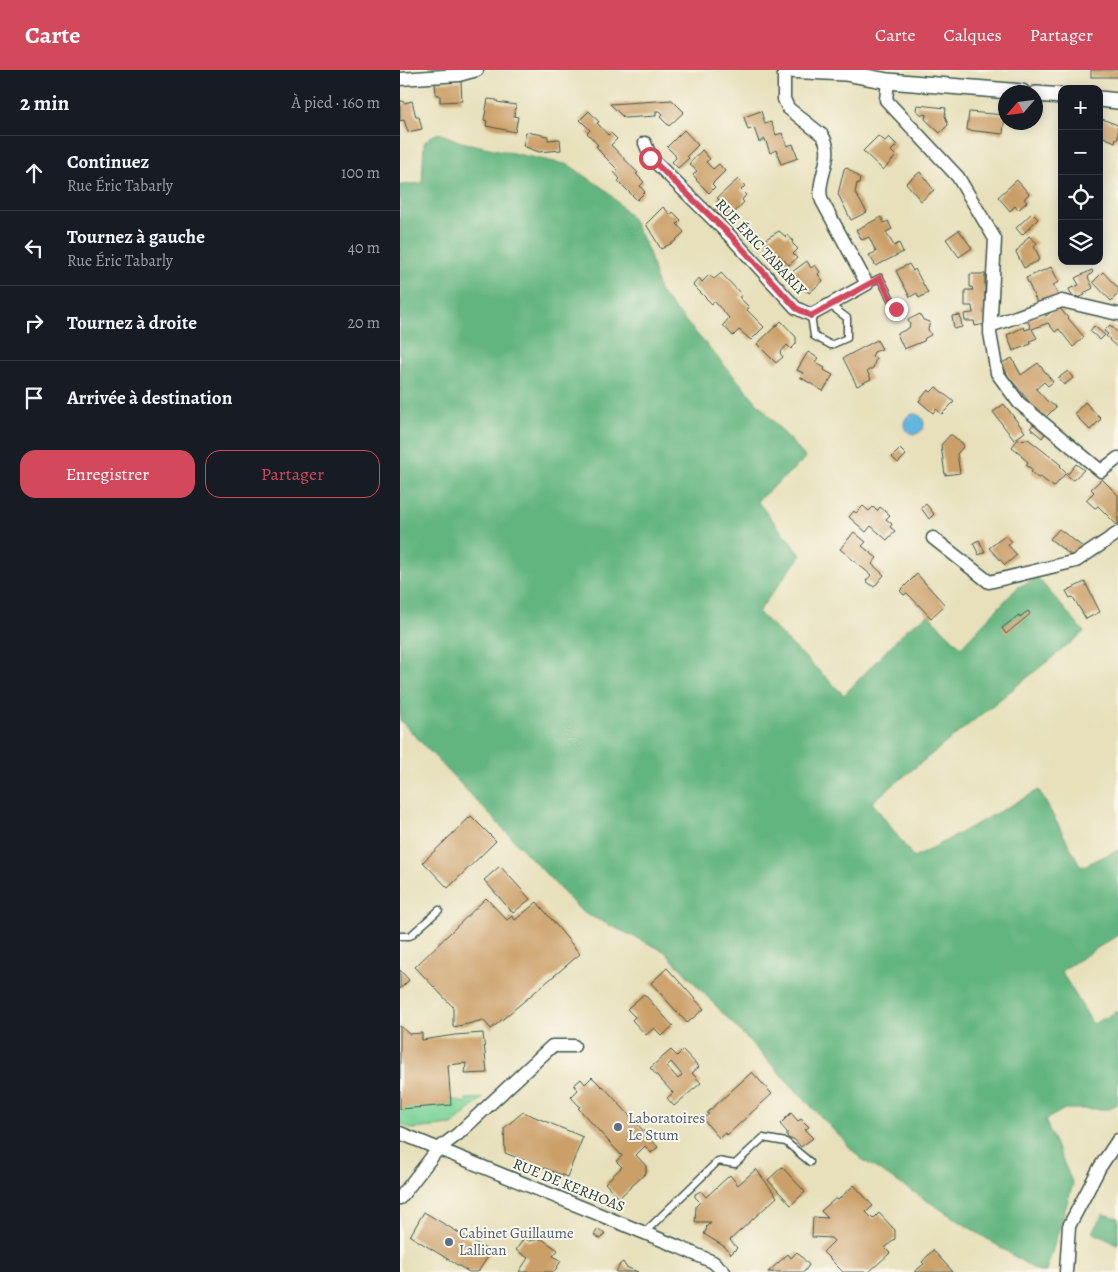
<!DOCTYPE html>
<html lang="fr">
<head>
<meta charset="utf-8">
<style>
	:root { --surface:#171b24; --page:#242831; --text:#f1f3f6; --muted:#9ea1a6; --line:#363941; --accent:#d1495b }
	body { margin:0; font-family:Alegreya,serif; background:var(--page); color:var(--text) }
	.controls { position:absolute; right:15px; top:15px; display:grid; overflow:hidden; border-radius:10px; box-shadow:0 2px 12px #0003 }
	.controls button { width:45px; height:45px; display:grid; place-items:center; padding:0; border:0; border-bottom:1px solid var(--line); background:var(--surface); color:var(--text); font:25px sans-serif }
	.compass { position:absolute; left:598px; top:15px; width:45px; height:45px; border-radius:50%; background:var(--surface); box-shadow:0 2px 12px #0003; rotate:242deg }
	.stop { position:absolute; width:15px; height:15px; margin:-11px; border:4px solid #d1495b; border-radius:50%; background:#fff }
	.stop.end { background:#d1495b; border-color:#fff; box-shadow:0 1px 5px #0008 }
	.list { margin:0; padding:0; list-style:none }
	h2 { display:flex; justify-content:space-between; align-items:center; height:65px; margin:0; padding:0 20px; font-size:21px }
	h2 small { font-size:16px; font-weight:400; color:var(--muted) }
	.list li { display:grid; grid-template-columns:32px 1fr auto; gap:15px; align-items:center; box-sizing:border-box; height:75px; padding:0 20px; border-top:1px solid var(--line) }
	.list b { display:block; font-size:19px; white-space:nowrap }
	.list p { margin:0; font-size:16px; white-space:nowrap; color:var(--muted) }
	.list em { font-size:16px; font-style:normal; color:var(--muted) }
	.actions { display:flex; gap:10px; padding:15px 20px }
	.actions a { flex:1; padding:11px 0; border:1px solid var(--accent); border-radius:15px; text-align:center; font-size:18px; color:var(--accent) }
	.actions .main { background:var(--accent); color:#fff }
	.icon { flex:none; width:28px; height:28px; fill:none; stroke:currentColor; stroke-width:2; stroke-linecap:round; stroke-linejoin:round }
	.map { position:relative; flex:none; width:718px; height:1202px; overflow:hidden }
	header { display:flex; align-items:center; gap:30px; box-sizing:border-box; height:70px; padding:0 25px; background:var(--accent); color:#fff }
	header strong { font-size:24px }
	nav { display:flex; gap:28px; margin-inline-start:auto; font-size:18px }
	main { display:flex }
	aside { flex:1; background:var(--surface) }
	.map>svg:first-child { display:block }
</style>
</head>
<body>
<header>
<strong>Carte</strong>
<nav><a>Carte</a><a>Calques</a><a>Partager</a></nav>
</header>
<main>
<aside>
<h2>2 min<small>À pied · 160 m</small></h2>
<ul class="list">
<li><svg class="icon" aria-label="ahead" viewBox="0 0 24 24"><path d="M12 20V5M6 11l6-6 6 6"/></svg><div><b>Continuez</b><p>Rue Éric Tabarly</p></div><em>100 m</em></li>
<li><svg class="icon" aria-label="left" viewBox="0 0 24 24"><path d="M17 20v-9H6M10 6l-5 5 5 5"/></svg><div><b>Tournez à gauche</b><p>Rue Éric Tabarly</p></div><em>40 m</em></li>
<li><svg class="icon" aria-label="right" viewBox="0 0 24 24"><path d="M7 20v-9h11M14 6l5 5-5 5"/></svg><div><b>Tournez à droite</b></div><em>20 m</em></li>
<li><svg class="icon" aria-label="arrive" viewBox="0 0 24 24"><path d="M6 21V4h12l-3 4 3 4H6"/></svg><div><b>Arrivée à destination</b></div></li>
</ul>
<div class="actions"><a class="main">Enregistrer</a><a>Partager</a></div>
</aside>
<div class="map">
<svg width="718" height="1202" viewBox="0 0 718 1202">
	<rect width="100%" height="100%" fill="#fbf7ec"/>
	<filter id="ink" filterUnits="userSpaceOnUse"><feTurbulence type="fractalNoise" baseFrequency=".02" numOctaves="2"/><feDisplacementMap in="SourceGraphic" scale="10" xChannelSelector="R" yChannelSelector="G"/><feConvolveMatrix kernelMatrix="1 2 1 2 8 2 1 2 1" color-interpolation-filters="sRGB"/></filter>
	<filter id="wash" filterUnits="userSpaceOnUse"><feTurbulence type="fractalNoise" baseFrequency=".0096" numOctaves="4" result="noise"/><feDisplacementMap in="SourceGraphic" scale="20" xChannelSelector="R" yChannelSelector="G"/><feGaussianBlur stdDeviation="1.12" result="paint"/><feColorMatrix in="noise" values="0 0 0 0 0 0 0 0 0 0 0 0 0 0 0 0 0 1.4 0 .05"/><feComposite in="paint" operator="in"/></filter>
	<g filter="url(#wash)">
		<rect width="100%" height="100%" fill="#e7e0bb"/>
		<polygon fill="#7bd398" stroke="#4d8866" points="0,1016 66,1033 66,1029 83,1028 52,1055 12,1059 0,1053"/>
		<g fill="#64b580" stroke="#42795a">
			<polygon points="39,63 61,72 169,95 207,121 231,147 249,182 259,221 406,388 357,431 401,485 358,542 444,625 508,558 528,545 561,577 618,517 638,508 684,562 472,732 514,788 639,720 681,797 718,780 718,865 661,901 693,954 718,941 718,1033 710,1039 665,1039 645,1050 673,1114 646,1202 639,1202 460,1088 264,881 182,842 0,650 0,115 22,113 24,73 30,67"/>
			<polygon points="703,1144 718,1148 718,1175 692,1162"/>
		</g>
		<circle fill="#63b6df" stroke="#417a8a" cx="514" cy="354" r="10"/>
		<g id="blocks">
			<g fill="#cb9f68" fill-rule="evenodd">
				<rect x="691" y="0" width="27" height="7"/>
				<polygon points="61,11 62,31 40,32 40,25 36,25 35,12"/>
				<polygon points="88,29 97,30 97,32 116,35 114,46 118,47 115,62 86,56 87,51 84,50"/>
				<polygon points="272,30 284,42 269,56 260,47 263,44 260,41 256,41 256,46 224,48 210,34"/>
				<polygon points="0,31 3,31 4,33 12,31 16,47 19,47 22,59 8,62 4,50 0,51"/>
				<polygon points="517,35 546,38 545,46 548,55 540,63 525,49 526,44 522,45 516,40"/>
				<polygon points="189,41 199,52 197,53 208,65 211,63 217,69 211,75 238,103 236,104 244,112 240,116 245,122 237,130 218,111 220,109 214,102 217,99 202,84 196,76 198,75 187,63 190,60 180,50"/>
				<polygon points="361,41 365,54 371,52 376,65 382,63 387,76 393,74 398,88 381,94 376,80 370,83 365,69 359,72 354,58 348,60 344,47"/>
				<polygon points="569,42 605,45 603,64 567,60"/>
				<polygon points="702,49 718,55 718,69 716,68 715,72 701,66 699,70 699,55"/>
				<polygon points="284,60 298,75 287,86 289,88 278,98 272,92 276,88 275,85 267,77"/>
				<polygon points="126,62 148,66 148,70 160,69 161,80 139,82 123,76"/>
				<polygon points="478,66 485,71 489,67 497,75 491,81 496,86 483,100 463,81"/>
				<polygon points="302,80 310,89 306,92 313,99 319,94 325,101 312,114 315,117 309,123 296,110 297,109 293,105 297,101 289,94"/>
				<polygon points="446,97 460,108 459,114 457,113 455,123 467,142 451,150 438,124 444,99"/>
				<polygon points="520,102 534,120 521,131 506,113"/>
				<polygon points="338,109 345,116 341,120 346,125 342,130 344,132 332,145 334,147 329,151 324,146 322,148 314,140 322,133 317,128"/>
				<polygon points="617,110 629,124 624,129 627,132 618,140 615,136 610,141 598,127"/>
				<polygon points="263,137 271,145 273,142 281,150 277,154 284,162 274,172 261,179 246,154"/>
				<polygon points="632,143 638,149 622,165 616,158"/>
				<polygon points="481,147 484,153 488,151 492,159 486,162 494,176 499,173 503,182 476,196 469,185 476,182 469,167 462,170 456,160"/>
				<polygon points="559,160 572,178 559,187 546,169"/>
				<polygon points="379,161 386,167 388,165 393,171 392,173 398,179 393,184 397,188 389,195 364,170"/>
				<polygon points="629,166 637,173 634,176 639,187 638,191 624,198 616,182"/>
				<polygon points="407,191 411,198 415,195 420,202 418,204 423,211 409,223 392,202"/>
				<polygon points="509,194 513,201 515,199 528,223 519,228 517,223 510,227 496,201"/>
				<polygon points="651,197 659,212 653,215 660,229 639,237 626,208"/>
				<polygon points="692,200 693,202 688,207 693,218 684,223 685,225 678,228 677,226 673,228 669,219 679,215 675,208"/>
				<polygon points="703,202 718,218 718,224 711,231 693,212"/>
				<polygon points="321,203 342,225 339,227 349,237 347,240 364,257 351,270 339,260 333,266 323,255 329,248 324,242 314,231 312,234 293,215 299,208 302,212 309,205 314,209"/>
				<polygon points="570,204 585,204 585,254 575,256 574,251 565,251 564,244 573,243 572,236 565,236 565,220 573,220 572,217 570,217"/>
				<polygon points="658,236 684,267 673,277 659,259 655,262 648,253 632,259 637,268 630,271 631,274 613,281 607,265 624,257 625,260 631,258 627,250 645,243 646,246"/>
				<polygon points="520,244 523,250 530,252 528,259 531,265 525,268 524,271 504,279 497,264 509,258 510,254 508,250"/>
				<polygon points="560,245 562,257 554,259 552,246"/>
				<polygon points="381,251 396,267 396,274 391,279 387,275 380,283 383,287 376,293 357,274"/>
				<polygon points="710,255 718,263 718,278 709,270 710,269 706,266 708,264 704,261"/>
				<polygon points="694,256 705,265 700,270 690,261"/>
				<polygon points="477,270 482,279 474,282 472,287 476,288 473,298 467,301 471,309 457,316 443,288"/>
				<polygon points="408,282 418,288 415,292 425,298 424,300 433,305 423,321 400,307 403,303 397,300"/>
				<polygon points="612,288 621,305 638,293 653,312 648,316 644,312 636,319 646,330 656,337 646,347 636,340 608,306 602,293"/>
				<polygon points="668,301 673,308 664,315 658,308"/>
				<polygon points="536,317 554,332 542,344 536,339 533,343 519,331 528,320 531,322"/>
				<polygon points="685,332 701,349 690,360 674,344"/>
				<polygon points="604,334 625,362 614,370 593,342"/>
				<polygon points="636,352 647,361 642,368 630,358"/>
				<polygon points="550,365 552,365 563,374 563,377 557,384 560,403 545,405 541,375"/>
				<polygon points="628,369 661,395 660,396 668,404 676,394 684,400 673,410 665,404 654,417 640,407 638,408 631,402 633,400 626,395 628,392 621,386 622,385 612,377 617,370"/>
				<polygon points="500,379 506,385 498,393 492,387"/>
				<polygon points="702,409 718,425 718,456 698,436 695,438 686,430 694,422 691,419"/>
				<polygon points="526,434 534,444 529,449 521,438"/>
				<polygon points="463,436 469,441 473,437 477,441 480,437 490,445 486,449 492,454 490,457 495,461 487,470 471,456 466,462 449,447 454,441 456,443"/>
				<polygon points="659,459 687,480 673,487 650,469"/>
				<polygon points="454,462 466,472 462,476 477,488 472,494 484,505 474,517 466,511 471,505 440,479"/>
				<polygon points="606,465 612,472 608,475 617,485 605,495 589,478"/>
				<polygon points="579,470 585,482 579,485 573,473"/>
				<polygon points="517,504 545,535 531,548 507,523 504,525 500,521"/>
				<polygon points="685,512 700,542 686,549 673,527 670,528 666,521"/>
				<polygon points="628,541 630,544 606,564 602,558 619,545 620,547"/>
				<polygon points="71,746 96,771 48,818 23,792"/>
				<polygon points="100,796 130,829 113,843 84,810"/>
				<polygon points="86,828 107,850 112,846 115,850 137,832 180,884 91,959 83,950 68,954 53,957 53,937 15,897"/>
				<polygon points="267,898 304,939 287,953 251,913"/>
				<polygon points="0,900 9,910 0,919"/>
				<polygon points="244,924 273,956 262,966 254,958 246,965 232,950 235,947 227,939"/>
				<polygon points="0,956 9,964 22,963 22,970 55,965 83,963 87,1003 65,1004 66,993 48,995 51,1035 0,1039"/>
				<path d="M271,980l6,6 6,-6 16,17 -7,6 9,10 -27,23 -7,-8 6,-5 -23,-25zM271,992l11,13 -4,4 -11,-13z"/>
				<polygon points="352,1002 372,1024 327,1065 325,1063 319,1068 303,1049 309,1044 307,1043"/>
				<polygon points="192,1007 202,1017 203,1016 258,1077 251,1083 245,1076 236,1085 246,1096 246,1103 219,1128 205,1113 222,1097 216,1091 222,1086 178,1038 180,1037 171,1027 178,1020 174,1015 181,1009 185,1014"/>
				<polygon points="123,1042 183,1067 167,1107 105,1083 104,1058"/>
				<polygon points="391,1043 398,1051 401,1049 409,1057 405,1060 413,1068 401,1077 394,1069 389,1069 387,1066 387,1062 380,1054"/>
				<polygon points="382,1097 405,1122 391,1135 368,1110"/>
				<polygon points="356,1099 377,1127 330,1170 337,1178 331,1184 325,1177 304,1164 307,1158 306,1157 311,1152 295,1152 296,1136 300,1132 295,1127 295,1124 301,1121 306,1127 330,1105 338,1115"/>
				<polygon points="454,1115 473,1136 466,1142 473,1149 479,1143 495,1160 495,1169 485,1178 490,1183 469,1202 443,1202 423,1182 434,1171 431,1168 412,1167 413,1147 428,1148 421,1141 436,1128 438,1130"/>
				<polygon points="24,1142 91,1182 78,1202 69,1202 10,1166"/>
				<polygon points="198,1159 205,1163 201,1169 194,1165"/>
				<polygon points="124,1168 129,1171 142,1169 158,1180 153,1186 161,1191 154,1202 119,1202 128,1188 116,1180"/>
				<polygon points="533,1180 553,1202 514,1202 524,1194 522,1192"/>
				<polygon points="397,1182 409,1195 404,1202 368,1202 388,1184 391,1188"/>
				<polygon points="223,1192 226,1197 238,1202 216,1202 220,1194"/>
			</g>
		</g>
	</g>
	<g filter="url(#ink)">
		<use href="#blocks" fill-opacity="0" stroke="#3d5548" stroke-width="1"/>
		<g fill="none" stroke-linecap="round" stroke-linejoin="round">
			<g stroke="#3d5548" stroke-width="9">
				<g id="service">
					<polyline points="467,214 480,208 496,239"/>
					<polyline points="411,245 414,266 431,275 447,268 447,248 430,235"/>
					<polyline points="0,866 10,866 39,840"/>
					<polyline points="245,1162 318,1091 335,1094 363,1068 386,1072 410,1092"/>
				</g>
			</g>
			<g stroke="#3d5548" stroke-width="15">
				<g id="minor">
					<polyline points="0,9 59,5 77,0"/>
					<polyline points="488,11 486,30 558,107 595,169 590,263 597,303 619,333 701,401 718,388"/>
					<path d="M245,73l6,15 80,79 65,71 15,7 56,-31 -45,-83c-8,-20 15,-46 0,-66l-34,-27 -4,-9v-29"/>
					<polyline points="590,256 662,231 718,244"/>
					<polyline points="533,468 589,512 676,491 718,463"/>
					<polyline points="0,1063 279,1177 313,1192 324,1202"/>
					<polyline points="0,1128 38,1079 58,1064 152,976 174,976"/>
					<polyline points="666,1202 669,1156 700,1097 718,1070"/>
				</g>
			</g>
			<g stroke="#3d5548" stroke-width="18">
				<g id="tertiary">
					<polyline points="387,0 445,3 488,11 622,22"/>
					<polyline points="636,24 662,26"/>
					<polyline points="699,29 718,31"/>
				</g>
			</g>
			<use href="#service" stroke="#fff" stroke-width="6"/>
			<use href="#minor" stroke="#fff" stroke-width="12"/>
			<use href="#tertiary" stroke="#fff" stroke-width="15"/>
		</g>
	</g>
	<g fill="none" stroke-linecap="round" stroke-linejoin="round" filter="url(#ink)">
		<polyline stroke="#d1495b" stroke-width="6" points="250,88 331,166 396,238 411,246 480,208 496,239"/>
	</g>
	<g fill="#5c6f8a" stroke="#fbf7ec" stroke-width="2">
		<circle cx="218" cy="1057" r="5"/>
		<circle cx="49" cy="1172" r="5"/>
	</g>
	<g text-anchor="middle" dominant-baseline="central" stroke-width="4" stroke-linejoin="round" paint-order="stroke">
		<g font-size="15" fill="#1f3d34" stroke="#fbf7ec">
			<text transform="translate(361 177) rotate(47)">RUE ÉRIC TABARLY</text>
			<text transform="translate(169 1115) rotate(22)">RUE DE KERHOAS</text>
		</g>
		<g font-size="15" fill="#4e5e75" stroke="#fbf7ec" text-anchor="start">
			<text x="228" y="1048">Laboratoires<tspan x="228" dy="17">Le Stum</tspan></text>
			<text x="59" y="1163">Cabinet Guillaume<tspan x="59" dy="17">Lallican</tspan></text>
		</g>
	</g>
</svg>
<div class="controls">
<button>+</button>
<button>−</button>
<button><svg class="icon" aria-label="locate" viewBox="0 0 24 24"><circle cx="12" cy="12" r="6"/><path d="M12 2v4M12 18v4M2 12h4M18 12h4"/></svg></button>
<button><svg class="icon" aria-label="layers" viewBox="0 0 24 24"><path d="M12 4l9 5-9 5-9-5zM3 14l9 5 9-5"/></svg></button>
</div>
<svg class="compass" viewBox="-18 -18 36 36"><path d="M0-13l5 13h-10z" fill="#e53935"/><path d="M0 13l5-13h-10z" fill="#9ea1a6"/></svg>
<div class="stop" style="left:250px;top:88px"></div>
<div class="stop end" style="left:496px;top:239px"></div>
</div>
</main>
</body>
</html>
